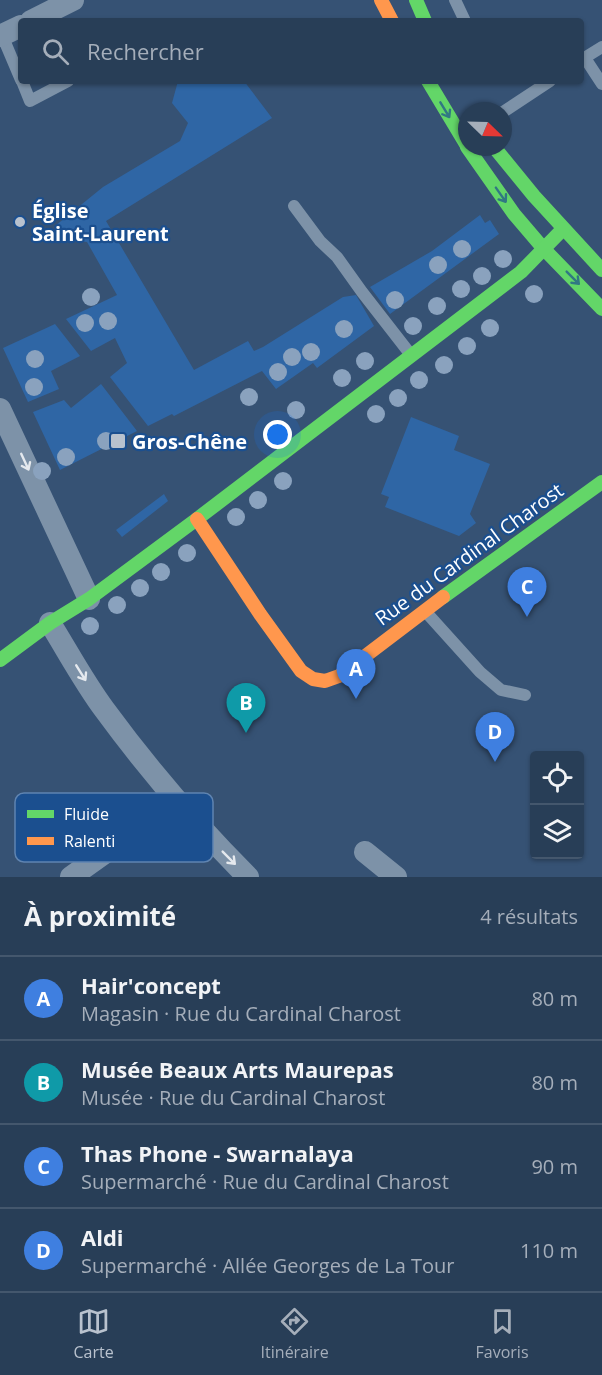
<!DOCTYPE html>
<html lang="fr">
<head>
<meta charset="utf-8">
<style>
	:root { --surface:#283e57; --page:#344961; --text:#f1f3f6; --muted:#a5aeba; --line:#44576d; --accent:#b9c2ce }
	body { margin:0; font-family:"Open Sans",sans-serif; background:var(--page); color:var(--text) }
	.controls { position:absolute; right:18px; bottom:18px; display:grid; overflow:hidden; border-radius:6px; box-shadow:0 2px 4px #0004 }
	.controls button { width:54px; height:54px; display:grid; place-items:center; padding:0; border:0; border-bottom:2px solid var(--line); background:var(--surface); color:var(--text); font:30px sans-serif }
	.compass { position:absolute; left:458px; top:102px; width:54px; height:54px; border-radius:50%; background:var(--surface); box-shadow:0 2px 4px #0004; rotate:113deg }
	.you { position:absolute; left:278px; top:435px; width:21px; height:21px; margin:-15px; border:4px solid #fff; border-radius:50%; background:#1a73e8; box-shadow:0 0 0 9px #1a73e833 }
	.badge { display:grid; place-items:center; width:39px; height:39px; border-radius:50%; background:var(--accent); color:#fff; font-size:20px; font-weight:700 }
	.pin { position:absolute; translate:-50% -50px; filter:drop-shadow(0 2px 3px #0008) }
	.pin::after { content:''; position:absolute; top:32px; width:21px; height:18px; background:inherit; clip-path:polygon(0 0,100% 0,50% 100%) }
	.list { margin:0; padding:0; list-style:none }
	h2 { display:flex; justify-content:space-between; align-items:center; height:78px; margin:0; padding:0 24px; font-size:26px }
	h2 small { font-size:20px; font-weight:400; color:var(--muted) }
	.list li { display:grid; grid-template-columns:39px 1fr auto; gap:18px; align-items:center; box-sizing:border-box; height:84px; padding:0 24px; border-top:2px solid var(--line) }
	.list b { display:block; font-size:22px; white-space:nowrap }
	.list p { margin:0; font-size:20px; white-space:nowrap; color:var(--muted) }
	.list em { font-size:20px; font-style:normal; color:var(--muted) }
	.icon { flex:none; width:33px; height:33px; fill:none; stroke:currentColor; stroke-width:2; stroke-linecap:round; stroke-linejoin:round }
	.map { position:relative; flex:none; width:602px; height:877px; overflow:hidden }
	.search { position:absolute; background:var(--surface); box-shadow:0 2px 4px #0004; left:18px; right:18px; top:18px; height:66px; display:flex; align-items:center; gap:15px; box-sizing:border-box; padding:0 21px; border-radius:6px; color:var(--muted); font-size:22px }
	.sheet { height:414px; background:var(--surface) }
	nav { display:flex; justify-content:space-around; align-items:center; box-sizing:border-box; height:84px; border-top:2px solid var(--line); background:var(--surface); font-size:16px; color:var(--muted) }
	nav a { display:grid; justify-items:center; gap:3px }
	nav .on { color:var(--accent) }
	.map>svg:first-child { display:block }
</style>
</head>
<body>
<div class="map">
<svg width="602" height="877" viewBox="0 0 602 877">
	<rect width="100%" height="100%" fill="#365274"/>
	<g fill="#2f66a5">
		<polygon points="178,81 244,81 272,118 106,221 194,370 248,341 254,351 263,347 343,297 356,295 374,326 317,368 313,363 276,389 262,371 174,416 172,414 148,426 110,377 127,363 115,338 91,351 66,319 117,295 87,242 61,239 55,226 103,187 180,141 188,123 172,103"/>
		<polygon points="480,215 485,223 490,220 499,234 390,314 370,287 432,251"/>
		<polygon points="55,324 80,356 51,371 59,389 28,402 3,348"/>
		<polygon points="101,384 137,431 60,470 33,412 64,400 71,408"/>
		<polygon points="411,417 459,436 454,450 490,464 470,514 476,523 459,536 385,507 389,497 381,494"/>
		<polygon points="164,494 168,501 122,537 116,530"/>
	</g>
	<g fill="none" stroke-linecap="round" stroke-linejoin="round">
		<g stroke="#7d92a8" stroke-width="12">
			<polyline points="455,0 465,21"/>
			<polyline points="2,35 21,80"/>
			<polyline points="585,58 602,84"/>
			<polyline points="581,60 602,47"/>
			<polyline points="22,81 30,101 68,81"/>
			<polyline points="503,112 550,81"/>
			<polyline points="294,206 320,241 337,257 362,292 411,355"/>
			<polyline points="425,611 480,672 501,690 525,695"/>
		</g>
		<g stroke="#7d92a8" stroke-width="22">
			<polyline points="31,21 73,0"/>
			<polyline points="0,36 21,26"/>
			<polyline points="0,409 89,599"/>
			<path d="M50,623c18,29 34,59 54,86 44,60 92,116 144,168"/>
			<polyline points="365,852 396,877"/>
			<polyline points="71,877 176,802"/>
		</g>
		<g stroke="#63d668" stroke-width="14">
			<polyline points="416,0 425,21"/>
			<polyline points="428,81 467,146"/>
			<polyline points="467,147 514,214 543,248 602,309"/>
			<polyline points="494,147 534,196 602,270"/>
			<polyline points="443,597 602,482"/>
			<polyline points="0,660 50,623 89,599 197,519 521,272 563,229"/>
		</g>
		<g stroke="#ff974d" stroke-width="14">
			<polyline points="381,0 392,21"/>
			<polyline points="197,519 260,614 301,671 313,679 325,681 339,676 443,597"/>
		</g>
	</g>
	<g fill="#8aa2be">
		<circle cx="462" cy="249" r="9"/>
		<circle cx="503" cy="259" r="9"/>
		<circle cx="438" cy="265" r="9"/>
		<circle cx="482" cy="276" r="9"/>
		<circle cx="461" cy="289" r="9"/>
		<circle cx="534" cy="294" r="9"/>
		<circle cx="91" cy="297" r="9"/>
		<circle cx="395" cy="300" r="9"/>
		<circle cx="437" cy="306" r="9"/>
		<circle cx="108" cy="321" r="9"/>
		<circle cx="85" cy="323" r="9"/>
		<circle cx="413" cy="326" r="9"/>
		<circle cx="490" cy="328" r="9"/>
		<circle cx="344" cy="329" r="9"/>
		<circle cx="467" cy="346" r="9"/>
		<circle cx="311" cy="352" r="9"/>
		<circle cx="292" cy="357" r="9"/>
		<circle cx="35" cy="359" r="9"/>
		<circle cx="365" cy="361" r="9"/>
		<circle cx="444" cy="365" r="9"/>
		<circle cx="278" cy="372" r="9"/>
		<circle cx="342" cy="378" r="9"/>
		<circle cx="419" cy="380" r="9"/>
		<circle cx="34" cy="387" r="9"/>
		<circle cx="249" cy="397" r="9"/>
		<circle cx="398" cy="398" r="9"/>
		<circle cx="296" cy="410" r="9"/>
		<circle cx="376" cy="414" r="9"/>
		<circle cx="106" cy="441" r="9"/>
		<circle cx="66" cy="457" r="9"/>
		<circle cx="42" cy="471" r="9"/>
		<circle cx="283" cy="481" r="9"/>
		<circle cx="258" cy="500" r="9"/>
		<circle cx="236" cy="517" r="9"/>
		<circle cx="187" cy="553" r="9"/>
		<circle cx="161" cy="572" r="9"/>
		<circle cx="140" cy="588" r="9"/>
		<circle cx="117" cy="605" r="9"/>
		<circle cx="90" cy="626" r="9"/>
	</g>
	<defs><path id="oneway-shaft" d="M-6 0H5M1.5-3L5.5 0L1.5 3" fill="none" stroke-width="1.6" stroke-linecap="round" stroke-linejoin="round" transform="scale(1.5)"/></defs>
	<g stroke="#317883">
		<use href="#oneway-shaft" transform="translate(445 110) rotate(59)"/>
		<use href="#oneway-shaft" transform="translate(501 195) rotate(55)"/>
		<use href="#oneway-shaft" transform="translate(573 278) rotate(45)"/>
	</g>
	<g stroke="#e5e9ee">
		<use href="#oneway-shaft" transform="translate(25 462) rotate(65)"/>
		<use href="#oneway-shaft" transform="translate(81 673) rotate(58)"/>
		<use href="#oneway-shaft" transform="translate(229 858) rotate(45)"/>
	</g>
	<g fill="#b9c2ce" stroke="#1b4f8f" stroke-width="2">
		<circle cx="20" cy="222" r="6"/>
		<rect x="110" y="433" width="16" height="16" rx="3"/>
	</g>
	<g text-anchor="middle" dominant-baseline="central" stroke-width="4.5" stroke-linejoin="round" paint-order="stroke">
		<g font-size="20" font-weight="bold" fill="#fff" stroke="#1b4f8f" text-anchor="start">
			<text x="32" y="210">Église<tspan x="32" dy="23">Saint-Laurent</tspan></text>
			<text x="132" y="441">Gros-Chêne</text>
		</g>
		<g font-size="20" fill="#fff" stroke="#1b4f8f">
			<text transform="translate(469 554) rotate(-36)">Rue du Cardinal Charost</text>
		</g>
	</g>
	<rect x="15" y="793" width="198" height="69" rx="9" fill="#1b4f8f" stroke="#5f84b1" stroke-width="1.5"/>
	<rect x="27" y="810" width="27" height="8" fill="#63d668"/>
	<rect x="27" y="837" width="27" height="8" fill="#ff974d"/>
	<g font-size="16" fill="#fff">
		<text x="64" y="820">Fluide</text>
		<text x="64" y="847">Ralenti</text>
	</g>
</svg>
<div class="controls">
<button><svg class="icon" aria-label="locate" viewBox="0 0 24 24"><circle cx="12" cy="12" r="6"/><path d="M12 2v4M12 18v4M2 12h4M18 12h4"/></svg></button>
<button><svg class="icon" aria-label="layers" viewBox="0 0 24 24"><path d="M12 4l9 5-9 5-9-5zM3 14l9 5 9-5"/></svg></button>
</div>
<svg class="compass" viewBox="-18 -18 36 36"><path d="M0-13l5 13h-10z" fill="#e53935"/><path d="M0 13l5-13h-10z" fill="#a5aeba"/></svg>
<div class="you"></div>
<div class="pin badge" style="left:356px;top:699px;background:#3f7fe0">A</div>
<div class="pin badge" style="left:246px;top:733px;background:#0f9aa8">B</div>
<div class="pin badge" style="left:527px;top:617px;background:#3f7fe0">C</div>
<div class="pin badge" style="left:495px;top:762px;background:#3f7fe0">D</div>
<div class="search"><svg class="icon" aria-label="search" viewBox="0 0 24 24"><circle cx="10" cy="10" r="6"/><path d="M15 15l6 6"/></svg>Rechercher</div>
</div>
<section class="sheet">
<h2>À proximité<small>4 résultats</small></h2>
<ul class="list">
<li><span class="badge" style="background:#3f7fe0">A</span><div><b>Hair'concept</b><p>Magasin · Rue du Cardinal Charost</p></div><em>80 m</em></li>
<li><span class="badge" style="background:#0f9aa8">B</span><div><b>Musée Beaux Arts Maurepas</b><p>Musée · Rue du Cardinal Charost</p></div><em>80 m</em></li>
<li><span class="badge" style="background:#3f7fe0">C</span><div><b>Thas Phone - Swarnalaya</b><p>Supermarché · Rue du Cardinal Charost</p></div><em>90 m</em></li>
<li><span class="badge" style="background:#3f7fe0">D</span><div><b>Aldi</b><p>Supermarché · Allée Georges de La Tour</p></div><em>110 m</em></li>
</ul>
</section>
<nav>
<a class="on"><svg class="icon" aria-label="map" viewBox="0 0 24 24"><path d="M3 6l6-2 6 2 6-2v14l-6 2-6-2-6 2zM9 4v14M15 6v14"/></svg>Carte</a>
<a><svg class="icon" aria-label="directions" viewBox="0 0 24 24"><path d="M12 3l9 9-9 9-9-9zM9 14v-3h6M13 9l2 2-2 2"/></svg>Itinéraire</a>
<a><svg class="icon" aria-label="saved" viewBox="0 0 24 24"><path d="M7 4h10v16l-5-4-5 4z"/></svg>Favoris</a>
</nav>
</body>
</html>
